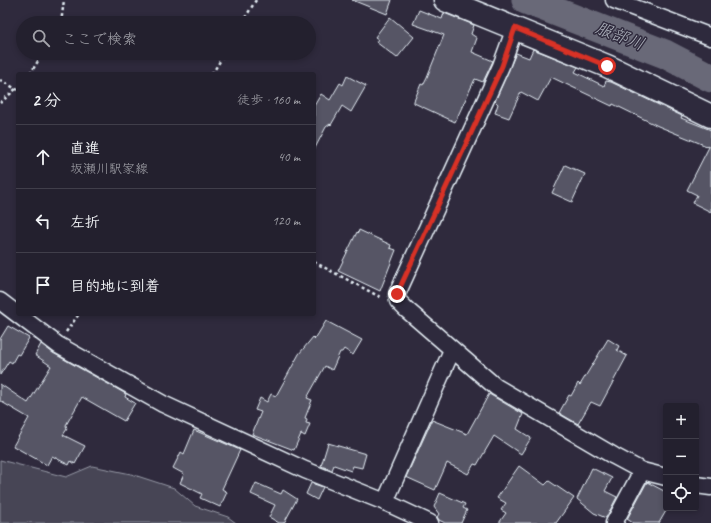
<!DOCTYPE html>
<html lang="ja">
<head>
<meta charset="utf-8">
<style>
	:root { --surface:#23202e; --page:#2f2d3a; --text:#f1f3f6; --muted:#a3a3aa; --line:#403e4a }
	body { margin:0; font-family:Caveat,"Klee One",sans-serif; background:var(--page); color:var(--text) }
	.controls { position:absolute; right:12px; bottom:12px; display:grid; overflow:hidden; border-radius:4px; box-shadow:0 2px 6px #0003 }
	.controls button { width:36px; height:36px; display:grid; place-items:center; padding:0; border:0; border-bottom:1px solid var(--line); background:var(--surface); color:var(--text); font:20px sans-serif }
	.stop { position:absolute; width:12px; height:12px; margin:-9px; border:3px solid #d93025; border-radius:50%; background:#fff }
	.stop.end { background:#d93025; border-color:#fff; box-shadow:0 1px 4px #0008 }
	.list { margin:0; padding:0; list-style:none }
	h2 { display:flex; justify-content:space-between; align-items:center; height:52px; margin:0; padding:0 16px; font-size:17px }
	h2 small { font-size:13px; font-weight:400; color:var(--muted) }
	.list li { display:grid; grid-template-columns:26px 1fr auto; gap:12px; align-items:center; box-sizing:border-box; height:64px; padding:0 16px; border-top:1px solid var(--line) }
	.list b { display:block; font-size:15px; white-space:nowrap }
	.list p { margin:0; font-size:13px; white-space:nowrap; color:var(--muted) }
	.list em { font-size:13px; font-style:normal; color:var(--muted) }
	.icon { flex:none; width:22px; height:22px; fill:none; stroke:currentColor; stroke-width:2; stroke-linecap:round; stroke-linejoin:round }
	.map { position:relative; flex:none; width:711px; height:523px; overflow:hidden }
	.search { position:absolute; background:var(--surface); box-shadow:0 2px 6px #0003; left:16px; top:16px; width:300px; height:44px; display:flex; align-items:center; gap:10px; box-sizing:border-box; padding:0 14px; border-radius:22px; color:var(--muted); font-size:15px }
	.panel { position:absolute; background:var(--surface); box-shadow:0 2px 6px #0003; left:16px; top:72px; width:300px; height:244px; border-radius:4px }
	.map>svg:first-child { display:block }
</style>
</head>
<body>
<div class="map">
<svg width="711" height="523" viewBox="0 0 711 523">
	<rect width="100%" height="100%" fill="#2f2a3d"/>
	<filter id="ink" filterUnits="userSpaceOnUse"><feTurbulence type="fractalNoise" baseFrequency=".025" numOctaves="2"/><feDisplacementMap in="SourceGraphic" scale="8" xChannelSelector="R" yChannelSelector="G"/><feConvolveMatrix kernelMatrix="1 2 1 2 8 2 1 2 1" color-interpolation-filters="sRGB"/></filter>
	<g filter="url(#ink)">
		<polygon fill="#464455" stroke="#979aa6" points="0,460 66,477 92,466 131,474 174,488 195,506 228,517 236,523 0,523"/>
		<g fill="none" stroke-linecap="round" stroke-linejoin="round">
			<polyline stroke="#696978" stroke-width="29" points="526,0 665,54 711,78"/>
		</g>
		<g fill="#575565" stroke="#e8f1f8">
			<polygon points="352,0 392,0 387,14"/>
			<polygon points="419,10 442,19 444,13 474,25 471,34 477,38 472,52 493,61 483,82 475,79 455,122 414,103 414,101 421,84 423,85 427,77 444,35 413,24"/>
			<polygon points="390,17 414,37 397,58 376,42 378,39 375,37"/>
			<polygon points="533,49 578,67 575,72 604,86 606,81 611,82 682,116 681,118 711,130 711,212 693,203 697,195 687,190 709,147 658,126 613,104 612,106 551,77 538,101 521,92 509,118 495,113 498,104 495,101 516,53 529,58"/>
			<polygon points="347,76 366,86 351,112 342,106 331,125 330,124 326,127 314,150 314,106 321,94 330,100 340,83 343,85"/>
			<polygon points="565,165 585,174 572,202 552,193"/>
			<polygon points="359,230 391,245 390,248 396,250 380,291 338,271 357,232 358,233"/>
			<polygon points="326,321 362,340 353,355 344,349 342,352 340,352 332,370 325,366 307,398 312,400 305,418 307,419 306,423 310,424 305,436 301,434 294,450 252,434 261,412 255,410 260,398 267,402 271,394 276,396 299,354 313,337 315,339"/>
			<polygon points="8,326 29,338 19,355 17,354 12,363 9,361 0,375 0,339"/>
			<polygon points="608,339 619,346 617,350 627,356 600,406 591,402 578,424 559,413 569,395 571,396 578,383 580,385"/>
			<polygon points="41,344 53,353 126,394 125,397 135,403 124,421 82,397 66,425 67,429 63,435 85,446 75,464 71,461 69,465 52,456 47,465 13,446 29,418 0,401 0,384 28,403 51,366 35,355"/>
			<polygon points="489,394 523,414 517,429 531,438 521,454 494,436 477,465 474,464 468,474 447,463 435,490 406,477 432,420 467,434"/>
			<polygon points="194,430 240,450 222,489 227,492 220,507 200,498 202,494 180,483 184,474 173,468 181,452 184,454"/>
			<polygon points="328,443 366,454 362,468 353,466 351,471 334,465 332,470 321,466"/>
			<polygon points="519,466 545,485 549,481 574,498 556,523 499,523 506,513 501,510 506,503 497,498"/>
			<polygon points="592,468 612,478 605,491 617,497 606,518 594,513 577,499"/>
			<polygon points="647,482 666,492 666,511 659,523 633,523 627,519"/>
			<polygon points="256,483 281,494 283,490 297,499 284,523 279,523 269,517 275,505 251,494"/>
			<polygon points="311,483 323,487 317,500 306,494"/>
			<polygon points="440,493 465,504 463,508 467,510 461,523 445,523 439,520 437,517 439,514 434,507"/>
		</g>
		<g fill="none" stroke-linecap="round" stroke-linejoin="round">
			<g stroke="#e8f1f8" stroke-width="19">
				<g id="minor">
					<polyline points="614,0 711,37"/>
					<polyline points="515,28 501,66 397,294 398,301 407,310 496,387 614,456 642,471 666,477"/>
					<polyline points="0,301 58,345 163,404 305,470 385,502 430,523"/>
					<polyline points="696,485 711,487"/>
					<polyline points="385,502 452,350"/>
					<polyline points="614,523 642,471"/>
				</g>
			</g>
			<g stroke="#e8f1f8" stroke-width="25">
				<polyline id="secondary" points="445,0 607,66 711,116"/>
			</g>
			<g stroke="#e8f1f8" stroke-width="2.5" stroke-dasharray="3 3" stroke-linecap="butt">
				<polyline points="61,23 64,0"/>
				<polyline points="242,23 256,0"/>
				<polyline points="30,74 43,53"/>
				<polyline points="212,74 225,53"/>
				<polyline points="0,80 18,90"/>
				<polyline points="0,103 18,87"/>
				<polyline points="314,262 382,298"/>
				<polyline points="66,332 79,314"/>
			</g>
			<use href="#minor" stroke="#2f2a3d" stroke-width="16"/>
			<use href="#secondary" stroke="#2f2a3d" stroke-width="22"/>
		</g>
	</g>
	<g fill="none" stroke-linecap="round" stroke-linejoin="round" filter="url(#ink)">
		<polyline stroke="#d93025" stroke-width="5" points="397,294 502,66 515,28 607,66"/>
	</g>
	<g text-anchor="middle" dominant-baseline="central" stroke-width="3" stroke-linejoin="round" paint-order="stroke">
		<g font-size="17" font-style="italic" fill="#afb4be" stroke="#2f2a3d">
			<text transform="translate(620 36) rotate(21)">服部川</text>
		</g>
	</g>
</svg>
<div class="controls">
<button>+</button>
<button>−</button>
<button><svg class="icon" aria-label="locate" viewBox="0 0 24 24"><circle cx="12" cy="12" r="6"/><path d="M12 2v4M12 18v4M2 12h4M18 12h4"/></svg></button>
</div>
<div class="stop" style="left:607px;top:66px"></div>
<div class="stop end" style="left:397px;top:294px"></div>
<div class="search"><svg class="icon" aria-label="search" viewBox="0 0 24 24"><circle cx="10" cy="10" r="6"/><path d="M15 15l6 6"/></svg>ここで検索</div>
<section class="panel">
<h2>2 分<small>徒歩 · 160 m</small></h2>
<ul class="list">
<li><svg class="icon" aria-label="ahead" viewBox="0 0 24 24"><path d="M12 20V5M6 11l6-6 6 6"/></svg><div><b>直進</b><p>坂瀬川駅家線</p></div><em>40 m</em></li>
<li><svg class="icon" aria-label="left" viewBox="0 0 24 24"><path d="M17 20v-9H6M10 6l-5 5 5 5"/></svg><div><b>左折</b></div><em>120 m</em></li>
<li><svg class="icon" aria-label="arrive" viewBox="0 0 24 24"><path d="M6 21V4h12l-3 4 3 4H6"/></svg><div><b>目的地に到着</b></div></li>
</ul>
</section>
</div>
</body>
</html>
